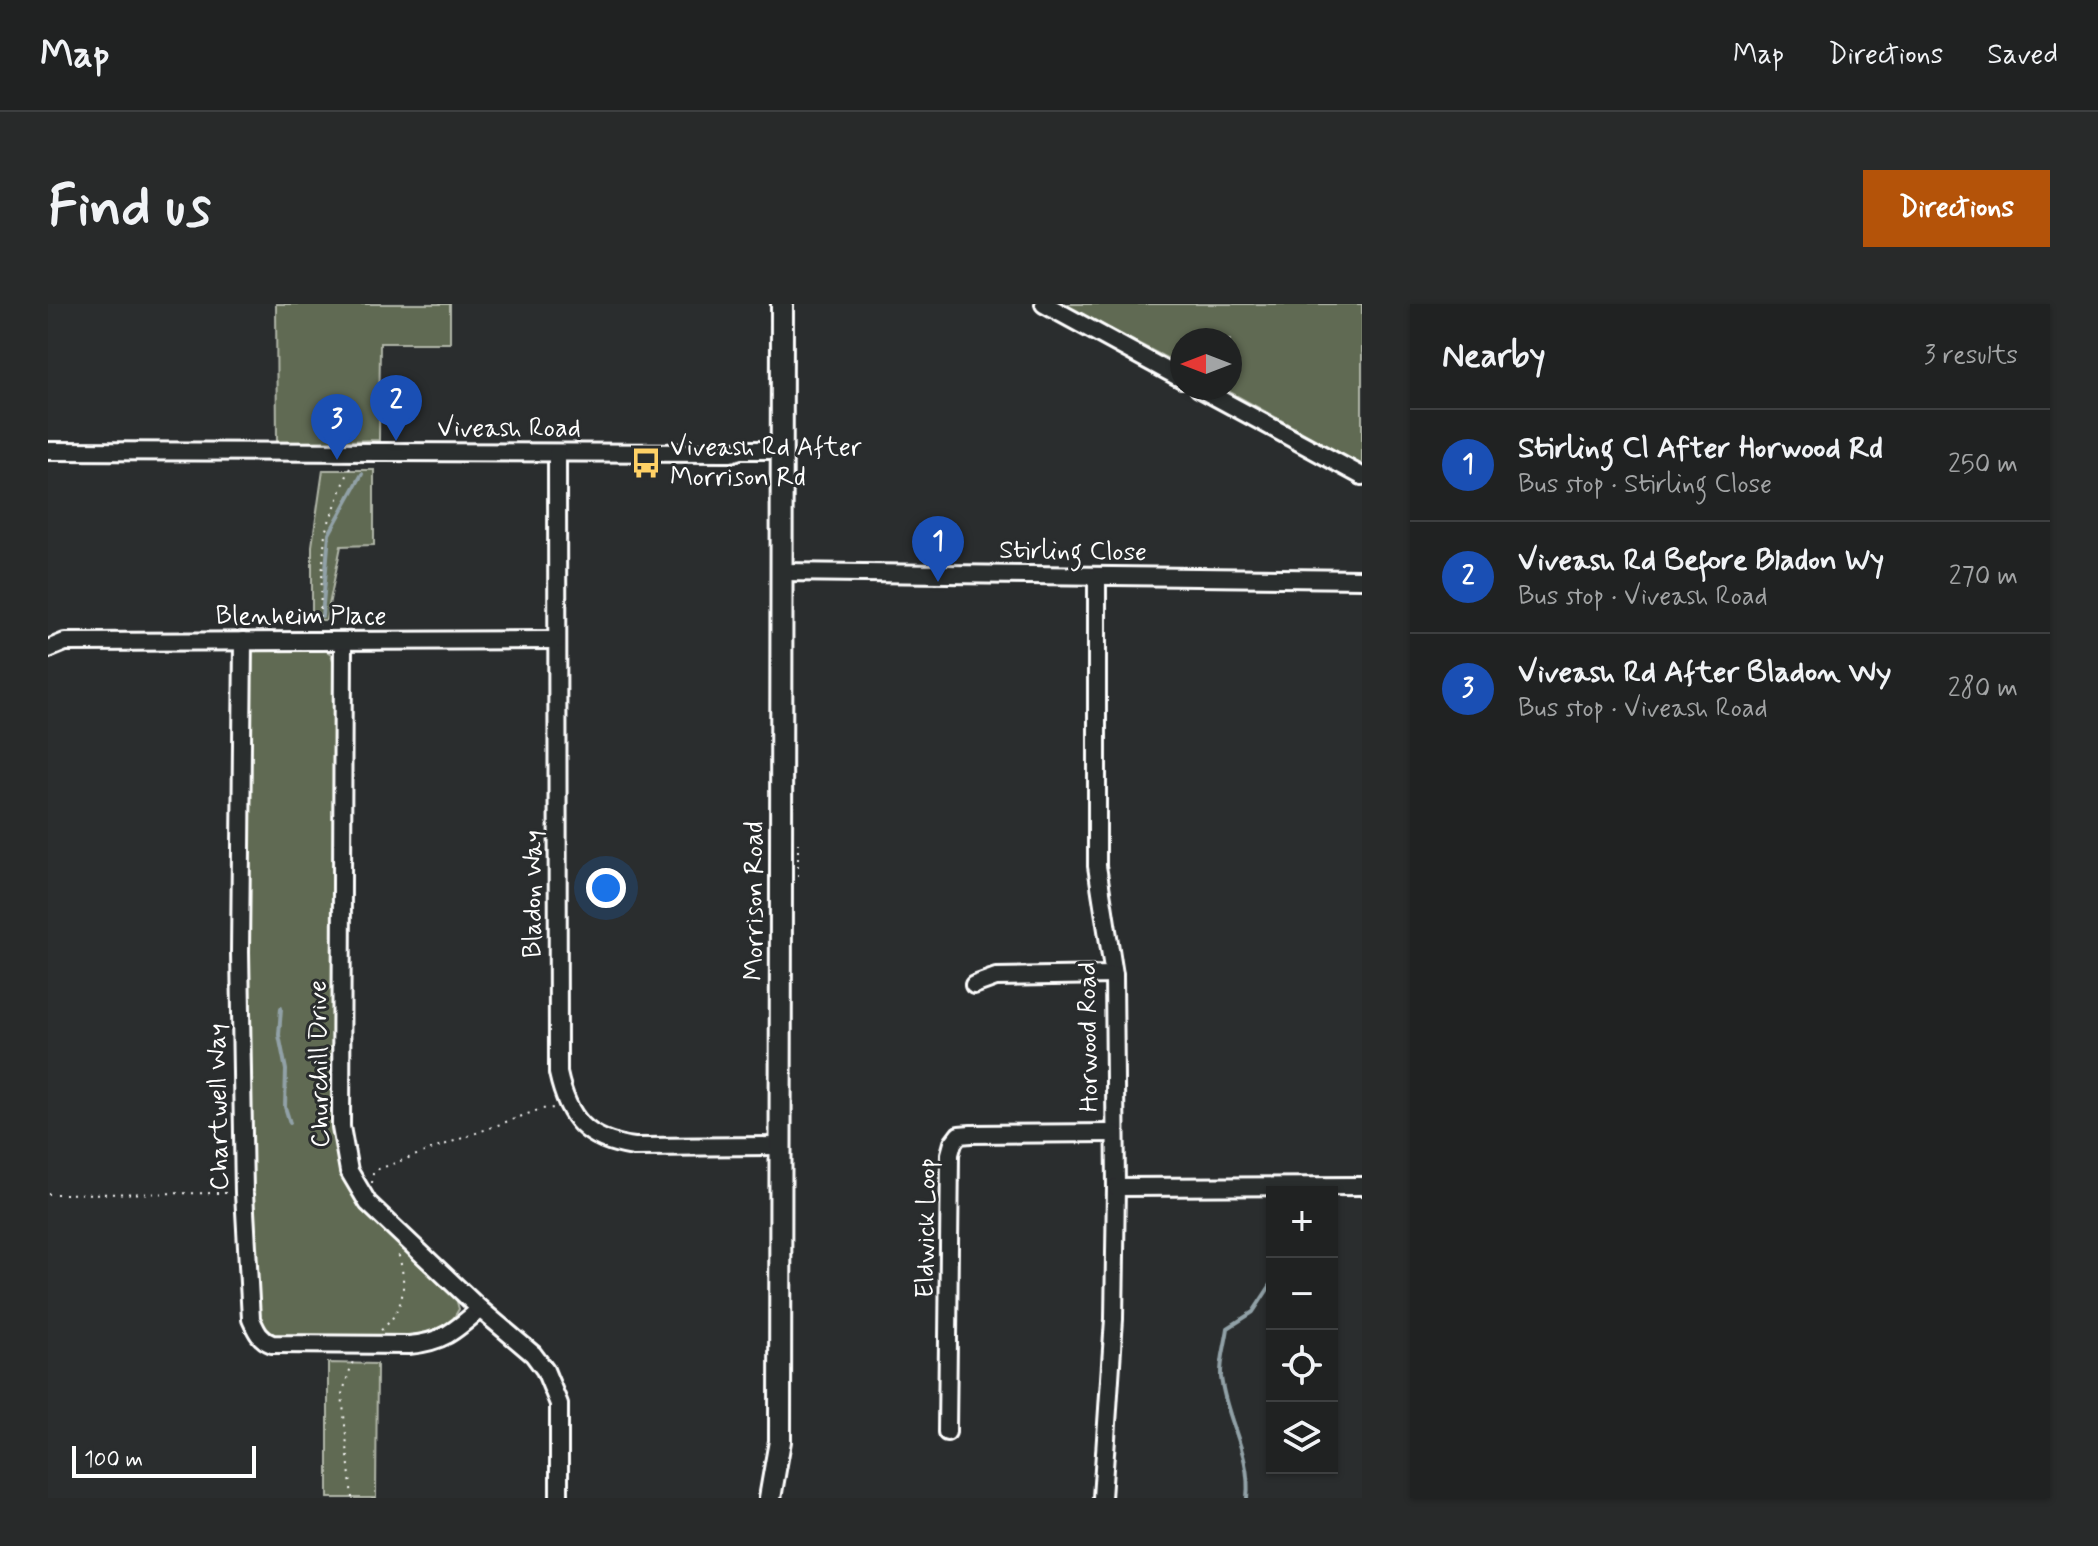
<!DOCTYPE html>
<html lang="en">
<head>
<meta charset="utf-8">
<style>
	:root { --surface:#202222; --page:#282a2a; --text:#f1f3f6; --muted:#a2a4a5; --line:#3d3f40; --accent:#b45309 }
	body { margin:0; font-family:Mynerve,sans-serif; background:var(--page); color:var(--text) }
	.controls { position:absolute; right:24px; bottom:24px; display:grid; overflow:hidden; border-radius:0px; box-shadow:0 2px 6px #0004 }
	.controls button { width:72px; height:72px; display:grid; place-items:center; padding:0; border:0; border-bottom:2px solid var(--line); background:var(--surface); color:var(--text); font:40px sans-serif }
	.compass { position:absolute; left:1122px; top:24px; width:72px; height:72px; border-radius:50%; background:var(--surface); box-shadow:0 2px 6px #0004; rotate:270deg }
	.scale { position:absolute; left:24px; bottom:20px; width:184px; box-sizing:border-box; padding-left:8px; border:4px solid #fff; border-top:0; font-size:22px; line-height:28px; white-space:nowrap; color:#fff; -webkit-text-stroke:6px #2a2d2e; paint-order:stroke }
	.you { position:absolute; left:558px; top:584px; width:28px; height:28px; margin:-20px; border:6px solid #fff; border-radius:50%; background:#1a73e8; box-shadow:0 0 0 12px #1a73e833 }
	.badge { display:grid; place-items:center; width:52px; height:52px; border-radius:50%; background:var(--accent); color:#fff; font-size:26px; font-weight:700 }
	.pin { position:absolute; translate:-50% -66px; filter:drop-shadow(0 2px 4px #0008) }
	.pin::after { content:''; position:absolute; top:42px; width:28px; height:24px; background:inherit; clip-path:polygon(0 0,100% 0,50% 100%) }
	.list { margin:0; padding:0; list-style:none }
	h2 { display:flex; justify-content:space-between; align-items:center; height:104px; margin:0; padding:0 32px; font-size:34px }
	h2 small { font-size:26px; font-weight:400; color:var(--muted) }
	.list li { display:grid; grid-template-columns:52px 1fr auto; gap:24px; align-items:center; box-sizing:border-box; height:112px; padding:0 32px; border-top:2px solid var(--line) }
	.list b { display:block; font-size:30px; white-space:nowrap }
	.list p { margin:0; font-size:26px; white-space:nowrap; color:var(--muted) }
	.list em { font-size:26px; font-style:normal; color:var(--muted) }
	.icon { flex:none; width:44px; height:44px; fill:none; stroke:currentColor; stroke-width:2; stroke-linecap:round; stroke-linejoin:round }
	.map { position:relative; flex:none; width:1314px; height:1194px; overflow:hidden; border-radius:0px }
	header { display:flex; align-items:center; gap:48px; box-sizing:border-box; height:112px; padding:0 40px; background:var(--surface); border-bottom:2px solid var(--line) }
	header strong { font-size:38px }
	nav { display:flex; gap:44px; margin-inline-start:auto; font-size:28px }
	.intro { display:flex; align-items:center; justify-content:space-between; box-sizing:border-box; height:192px; padding:0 48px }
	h1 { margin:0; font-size:56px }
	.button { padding:20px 36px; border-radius:0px; background:var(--accent); color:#fff; font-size:28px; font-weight:700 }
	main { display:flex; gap:48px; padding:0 48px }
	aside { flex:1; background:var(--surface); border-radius:0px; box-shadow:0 2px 6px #0004 }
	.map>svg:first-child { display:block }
</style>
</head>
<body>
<header>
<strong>Map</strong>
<nav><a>Map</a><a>Directions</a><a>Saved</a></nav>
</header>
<div class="intro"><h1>Find us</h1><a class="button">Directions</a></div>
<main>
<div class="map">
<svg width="1314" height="1194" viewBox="0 0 1314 1194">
	<rect width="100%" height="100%" fill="#2a2d2e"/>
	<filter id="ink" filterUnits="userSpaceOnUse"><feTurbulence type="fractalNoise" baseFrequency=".0125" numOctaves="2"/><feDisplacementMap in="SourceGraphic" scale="16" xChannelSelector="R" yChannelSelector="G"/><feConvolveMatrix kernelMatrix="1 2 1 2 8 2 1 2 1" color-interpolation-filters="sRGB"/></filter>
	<g filter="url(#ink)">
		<g fill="#616b52" stroke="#b0b5a8" stroke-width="2">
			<polygon points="228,0 402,0 402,39 332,39 331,136 229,139"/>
			<polygon points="1014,0 1314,0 1314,161 1175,84 1182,84 1182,36 1134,36 1134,62"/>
			<polygon points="275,166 326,166 326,241 293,242 278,316 264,316 264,242"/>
			<polygon points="272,343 283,350 287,363 297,872 406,987 411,1005 402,1020 380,1033 226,1033 220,1029 211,1018 191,661 199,348 205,344"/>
			<polygon points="280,1059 329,1060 328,1194 280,1194"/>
		</g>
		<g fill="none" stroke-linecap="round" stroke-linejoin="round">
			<g stroke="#91a1a7" stroke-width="4">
				<polyline points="274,312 281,230 314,170"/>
				<polyline points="233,704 231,731 238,766 237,803 242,819"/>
				<path d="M1199,1194c5,-43 -21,-78 -26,-121 -1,-15 5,-34 7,-49l25,-16 19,-29"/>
			</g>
			<g stroke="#fff" stroke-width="22">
				<g id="minor">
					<polyline points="996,0 1134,75"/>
					<polyline points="1151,84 1314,172"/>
					<polyline points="0,147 683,149 692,146 735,146"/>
					<path d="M509,149l1,620c10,46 28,67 76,74l145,-1"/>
					<polyline points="734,268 1314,275"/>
					<polyline points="1049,272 1049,562 1066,671 1068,883 1066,1015 1054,1194"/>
					<path d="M195,337l-3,311 4,241 7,126c5,11 8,20 21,25l137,1c34,-3 46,-14 71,-36"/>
					<polyline points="295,337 293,823 301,867 320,899 432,1005 485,1050 497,1066 511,1100 511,1194"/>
					<polyline points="0,345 17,338 509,336"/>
					<polyline points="926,681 948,673 1066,671"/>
					<polyline points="1068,883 1314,882"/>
					<polyline points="899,1128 902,850 905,839 911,831 923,830 1066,829"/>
				</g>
			</g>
			<g stroke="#fff" stroke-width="26">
				<polyline id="major" points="722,1194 732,1137 734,0"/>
			</g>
			<g stroke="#fff" stroke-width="2" stroke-dasharray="2 6" stroke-linecap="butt">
				<polyline points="271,321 277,228 303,161"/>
				<polyline points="750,572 750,539"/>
				<polyline points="324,879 325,869 328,866 493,805 507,804"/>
				<polyline points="0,890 183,889"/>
				<path d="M333,1026c25,-21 26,-48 17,-77"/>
				<polyline points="304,1194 294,1090 306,1054"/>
			</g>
			<use href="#minor" stroke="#2a2d2e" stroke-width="16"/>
			<use href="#major" stroke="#2a2d2e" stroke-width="20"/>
		</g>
	</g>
	<defs>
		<g id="bus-bare" transform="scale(2.4)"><path d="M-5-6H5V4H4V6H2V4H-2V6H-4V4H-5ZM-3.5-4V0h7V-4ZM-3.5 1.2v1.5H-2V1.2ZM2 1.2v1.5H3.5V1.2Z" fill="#ffd166" stroke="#2a2d2e" stroke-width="2.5" paint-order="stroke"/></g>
	</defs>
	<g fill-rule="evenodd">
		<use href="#bus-bare" x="598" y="159"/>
	</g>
	<g text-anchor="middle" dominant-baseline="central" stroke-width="6" stroke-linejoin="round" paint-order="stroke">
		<g font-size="26" fill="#fff" stroke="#2a2d2e">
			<text x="461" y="125">Viveash Road</text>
			<text transform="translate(1025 248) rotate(1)">Stirling Close</text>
			<text x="253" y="313">Blenheim Place</text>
			<text transform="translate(486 590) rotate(-90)">Bladon Way</text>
			<text transform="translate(707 597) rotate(-90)">Morrison Road</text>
			<text transform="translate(1041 733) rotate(-91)">Horwood Road</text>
			<text transform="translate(272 760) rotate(-91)">Churchill Drive</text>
			<text transform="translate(171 803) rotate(-91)">Chartwell Way</text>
			<text transform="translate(879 924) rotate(-89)">Eldwick Loop</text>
		</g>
		<g font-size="26" fill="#fff" stroke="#2a2d2e" text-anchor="start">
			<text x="622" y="144">Viveash Rd After<tspan x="622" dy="30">Morrison Rd</tspan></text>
		</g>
	</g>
</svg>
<div class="controls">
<button>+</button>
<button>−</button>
<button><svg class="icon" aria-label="locate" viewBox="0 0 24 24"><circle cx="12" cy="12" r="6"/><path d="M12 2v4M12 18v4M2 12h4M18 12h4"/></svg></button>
<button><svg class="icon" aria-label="layers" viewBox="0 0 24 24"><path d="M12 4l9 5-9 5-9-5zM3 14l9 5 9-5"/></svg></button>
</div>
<svg class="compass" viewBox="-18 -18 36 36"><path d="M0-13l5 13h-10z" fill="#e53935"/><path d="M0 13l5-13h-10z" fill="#a2a4a5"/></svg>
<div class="scale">100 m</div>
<div class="you"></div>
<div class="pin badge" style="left:890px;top:278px;background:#1a4fb4">1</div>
<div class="pin badge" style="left:348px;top:137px;background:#1a4fb4">2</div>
<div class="pin badge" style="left:289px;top:156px;background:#1a4fb4">3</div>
</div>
<aside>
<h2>Nearby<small>3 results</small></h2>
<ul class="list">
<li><span class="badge" style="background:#1a4fb4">1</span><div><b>Stirling Cl After Horwood Rd</b><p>Bus stop · Stirling Close</p></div><em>250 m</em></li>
<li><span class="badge" style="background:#1a4fb4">2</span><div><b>Viveash Rd Before Bladon Wy</b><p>Bus stop · Viveash Road</p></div><em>270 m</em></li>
<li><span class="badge" style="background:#1a4fb4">3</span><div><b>Viveash Rd After Bladon Wy</b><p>Bus stop · Viveash Road</p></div><em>280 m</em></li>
</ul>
</aside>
</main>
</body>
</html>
